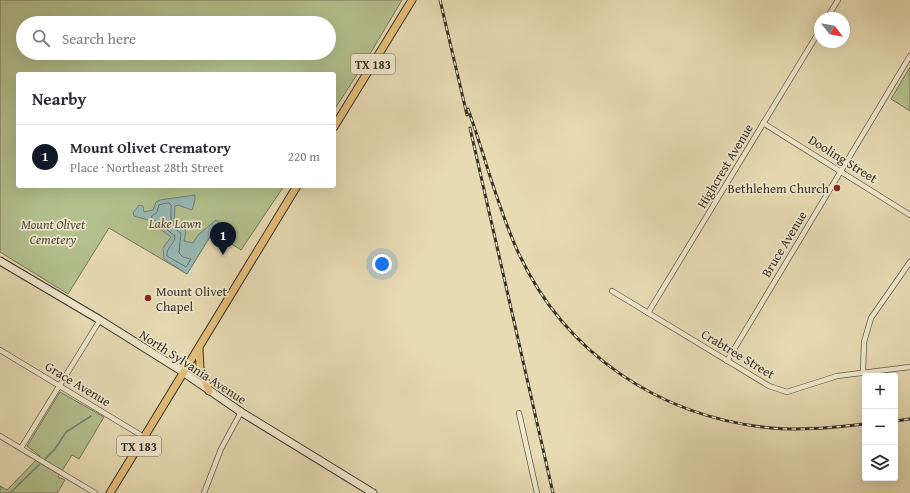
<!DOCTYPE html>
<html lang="en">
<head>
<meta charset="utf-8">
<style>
	:root { --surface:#fff; --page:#f2f2f3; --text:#2b2b33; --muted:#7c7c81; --line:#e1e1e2; --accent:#111827 }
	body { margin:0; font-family:"Gentium Book Plus",serif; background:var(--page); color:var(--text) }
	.controls { position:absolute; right:12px; bottom:12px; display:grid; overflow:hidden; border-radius:4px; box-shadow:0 4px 16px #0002 }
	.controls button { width:36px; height:36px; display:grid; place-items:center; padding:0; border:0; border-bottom:1px solid var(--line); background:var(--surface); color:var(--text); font:20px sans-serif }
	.compass { position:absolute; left:814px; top:12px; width:36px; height:36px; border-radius:50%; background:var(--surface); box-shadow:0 4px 16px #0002; rotate:121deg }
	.you { position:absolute; left:382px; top:264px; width:14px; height:14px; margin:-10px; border:3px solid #fff; border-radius:50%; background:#1a73e8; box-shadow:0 0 0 6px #1a73e833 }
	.badge { display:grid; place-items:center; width:26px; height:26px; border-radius:50%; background:var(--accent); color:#fff; font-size:13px; font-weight:700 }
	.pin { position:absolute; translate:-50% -33px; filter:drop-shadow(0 1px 2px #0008) }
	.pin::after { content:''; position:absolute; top:21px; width:14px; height:12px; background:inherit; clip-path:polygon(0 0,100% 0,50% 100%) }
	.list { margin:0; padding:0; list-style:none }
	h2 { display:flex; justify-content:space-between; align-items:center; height:52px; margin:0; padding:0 16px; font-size:17px }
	h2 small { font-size:13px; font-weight:400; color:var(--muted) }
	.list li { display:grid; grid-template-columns:26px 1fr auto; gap:12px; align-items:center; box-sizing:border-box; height:64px; padding:0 16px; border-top:1px solid var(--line) }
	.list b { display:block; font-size:15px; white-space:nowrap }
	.list p { margin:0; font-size:13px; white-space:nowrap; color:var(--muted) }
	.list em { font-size:13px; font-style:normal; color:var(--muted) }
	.icon { flex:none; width:22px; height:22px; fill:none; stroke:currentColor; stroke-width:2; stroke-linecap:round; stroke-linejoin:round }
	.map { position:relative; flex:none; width:910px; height:493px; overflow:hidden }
	.search { position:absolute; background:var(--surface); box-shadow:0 4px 16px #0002; left:16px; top:16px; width:320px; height:44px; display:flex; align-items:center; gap:10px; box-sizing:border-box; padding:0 14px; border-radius:22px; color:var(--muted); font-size:15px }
	.panel { position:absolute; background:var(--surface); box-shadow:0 4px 16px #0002; left:16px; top:72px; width:320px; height:116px; border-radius:4px }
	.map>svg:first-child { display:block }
</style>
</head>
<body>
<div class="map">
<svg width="910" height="493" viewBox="0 0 910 493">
	<rect width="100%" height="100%" fill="#e7dbb3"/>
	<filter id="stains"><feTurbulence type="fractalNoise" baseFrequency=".005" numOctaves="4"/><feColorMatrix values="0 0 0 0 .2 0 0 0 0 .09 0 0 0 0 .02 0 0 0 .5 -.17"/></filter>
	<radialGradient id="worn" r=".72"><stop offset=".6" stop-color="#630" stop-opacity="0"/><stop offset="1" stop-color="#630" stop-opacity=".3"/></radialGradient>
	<g fill="#b3c18e" stroke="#76795a" fill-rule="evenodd">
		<path d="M0,0h402l-38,64 -30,46v-36h-316v112h266l-43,64 -28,-18 -26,42 -78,-46 -41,66 -68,-42zM23,23h306v30h-306z"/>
		<polygon points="910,67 910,111 891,99"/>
		<polygon points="60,392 104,417 79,459 72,455 58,477 65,480 57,493 0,493 0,486 7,490 40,456 27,446"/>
	</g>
	<polygon fill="#98b9b5" stroke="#72837c" points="195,195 195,200 192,210 178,205 175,206 174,224 184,228 186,232 184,241 193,243 198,235 216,220 219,222 187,274 164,259 163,248 171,237 148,220 134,216 133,213 139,205 143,206 144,212 153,210 156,202 160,200"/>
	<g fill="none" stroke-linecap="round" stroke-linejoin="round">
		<path stroke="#68756e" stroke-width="1" d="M169,203l2,2v21l10,7 -2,20 4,4 8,2 -5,8 -19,-11c-1,-9 8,-12 8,-20l-24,-19 6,-5 2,-7z"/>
		<g stroke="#72837c" stroke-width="1.5">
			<polyline points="45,459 55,449 66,432 91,416"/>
			<polyline points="10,493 40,464"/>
		</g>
		<g stroke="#645c4a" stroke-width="6">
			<g id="minor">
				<polyline points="827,18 838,0"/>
				<polyline points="763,123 910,215"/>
				<polyline points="612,291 769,386 787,392 837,376 910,367"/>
				<polyline points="648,313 820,30"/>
				<polyline points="0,350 144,437"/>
				<polyline points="727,361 910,56"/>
				<polyline points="863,372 864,342 871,318 910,262"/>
				<polyline points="519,413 537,493"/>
				<polyline points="0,436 95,493"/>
				<polyline points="21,448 100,320"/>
				<polyline points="204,493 221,449 241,412"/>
			</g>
		</g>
		<g stroke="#393127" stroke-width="9">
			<polyline id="secondary" points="0,261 100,320 183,372 241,412 373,493"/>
		</g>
		<g stroke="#393127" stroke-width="9">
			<g id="primary">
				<polyline points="334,127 412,0"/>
				<polyline points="199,349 200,368 209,391"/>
				<polyline points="110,493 297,186"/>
			</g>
		</g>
		<use href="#minor" stroke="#efe8ce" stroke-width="4.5"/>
		<use href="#secondary" stroke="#efe8ce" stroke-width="7"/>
		<use href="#primary" stroke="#e4be7a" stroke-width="7"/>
		<g stroke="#393127" stroke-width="3">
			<g id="rail">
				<polyline points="440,0 467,115"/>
				<path d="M468,109c17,47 29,97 50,143 47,102 142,165 253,176 32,3 63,-1 94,-4"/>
				<polyline points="470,128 553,493"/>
				<polyline points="895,421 910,419"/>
			</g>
		</g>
		<use href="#rail" stroke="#efe8ce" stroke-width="1.5" stroke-dasharray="4.5" stroke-linecap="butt"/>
	</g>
	<g fill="#8f2418" stroke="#efe8ce" stroke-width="1.5">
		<circle cx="837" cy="188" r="4"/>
		<circle cx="148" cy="298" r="4"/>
	</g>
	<g text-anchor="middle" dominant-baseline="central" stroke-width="3.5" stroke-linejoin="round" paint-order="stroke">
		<g fill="#efe8ce" stroke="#706859" stroke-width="1">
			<rect x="351" y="54" width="44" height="20" rx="3"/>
			<rect x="117" y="436" width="44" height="20" rx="3"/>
		</g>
		<g font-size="12" font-weight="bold" fill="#393127">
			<text x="373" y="64">TX 183</text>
			<text x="139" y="446">TX 183</text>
		</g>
		<g font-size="13" fill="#393127" stroke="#efe8ce">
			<text transform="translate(843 159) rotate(32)">Dooling Street</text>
			<text transform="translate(725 166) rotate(-59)">Highcrest Avenue</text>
			<text transform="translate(784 244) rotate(-59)">Bruce Avenue</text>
			<text transform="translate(738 354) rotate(31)">Crabtree Street</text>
			<text transform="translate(193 367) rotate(33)">North Sylvania Avenue</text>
			<text transform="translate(78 384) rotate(31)">Grace Avenue</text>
		</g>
		<g font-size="13" fill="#393127" stroke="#efe8ce" text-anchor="end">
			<text x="829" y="188">Bethlehem Church</text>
			<text x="156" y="291" text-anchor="start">Mount Olivet<tspan x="156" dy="15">Chapel</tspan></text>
		</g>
		<g font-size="13" font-style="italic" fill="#514e3c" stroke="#efe8ce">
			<text x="175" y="223">Lake Lawn</text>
			<text x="53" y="224">Mount Olivet<tspan x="53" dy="15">Cemetery</tspan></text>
		</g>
	</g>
	<rect width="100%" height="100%" filter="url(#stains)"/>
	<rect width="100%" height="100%" fill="url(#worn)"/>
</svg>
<div class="controls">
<button>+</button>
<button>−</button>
<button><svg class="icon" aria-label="layers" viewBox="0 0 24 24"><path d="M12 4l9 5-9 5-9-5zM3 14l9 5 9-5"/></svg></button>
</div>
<svg class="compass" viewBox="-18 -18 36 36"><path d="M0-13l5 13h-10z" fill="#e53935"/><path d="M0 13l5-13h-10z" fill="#7c7c81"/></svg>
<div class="you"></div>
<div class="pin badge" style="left:223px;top:255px">1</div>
<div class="search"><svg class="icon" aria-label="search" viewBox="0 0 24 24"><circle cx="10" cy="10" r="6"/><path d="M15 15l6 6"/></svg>Search here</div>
<section class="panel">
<h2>Nearby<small></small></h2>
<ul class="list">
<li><span class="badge">1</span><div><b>Mount Olivet Crematory</b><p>Place · Northeast 28th Street</p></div><em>220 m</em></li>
</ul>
</section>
</div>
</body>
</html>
